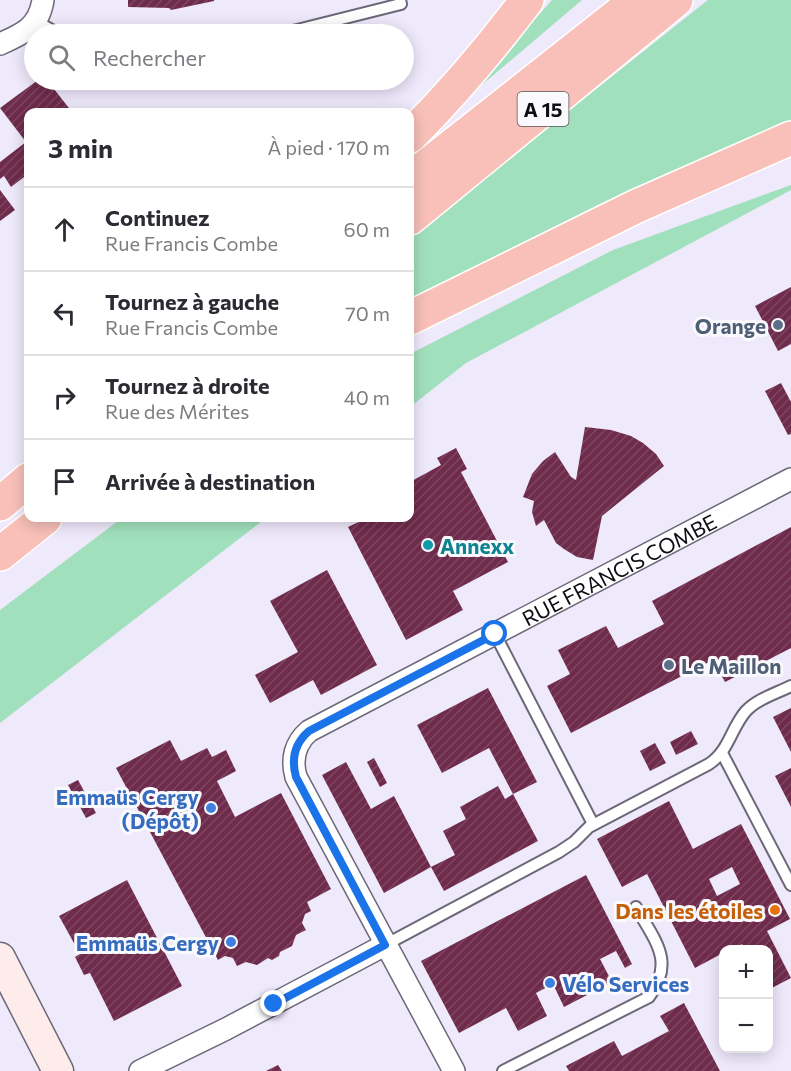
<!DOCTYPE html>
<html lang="fr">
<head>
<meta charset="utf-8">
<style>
	:root { --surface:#fff; --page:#f7f7f7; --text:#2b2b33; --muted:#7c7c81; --line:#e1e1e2 }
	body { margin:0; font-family:Commissioner,sans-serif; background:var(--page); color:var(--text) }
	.controls { position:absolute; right:18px; bottom:18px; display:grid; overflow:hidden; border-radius:12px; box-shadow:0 3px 15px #0003 }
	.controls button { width:54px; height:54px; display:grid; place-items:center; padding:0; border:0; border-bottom:2px solid var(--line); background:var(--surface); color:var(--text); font:30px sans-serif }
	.stop { position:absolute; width:18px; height:18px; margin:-14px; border:4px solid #1a73e8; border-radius:50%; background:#fff }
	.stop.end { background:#1a73e8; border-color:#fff; box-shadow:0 2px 6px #0008 }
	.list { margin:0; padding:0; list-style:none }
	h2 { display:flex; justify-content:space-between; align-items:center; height:78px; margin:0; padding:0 24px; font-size:26px }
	h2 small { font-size:20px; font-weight:400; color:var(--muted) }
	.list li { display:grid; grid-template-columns:39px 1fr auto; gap:18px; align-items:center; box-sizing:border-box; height:84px; padding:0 24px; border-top:2px solid var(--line) }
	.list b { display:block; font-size:22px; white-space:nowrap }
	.list p { margin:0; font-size:20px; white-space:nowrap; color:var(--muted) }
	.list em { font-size:20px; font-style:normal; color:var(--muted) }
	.icon { flex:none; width:33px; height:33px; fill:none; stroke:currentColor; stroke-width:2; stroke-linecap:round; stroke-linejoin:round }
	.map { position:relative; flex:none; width:791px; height:1071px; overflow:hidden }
	.search { position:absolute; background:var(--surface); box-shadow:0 3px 15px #0003; left:24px; top:24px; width:390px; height:66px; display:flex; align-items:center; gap:15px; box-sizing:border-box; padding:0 21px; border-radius:33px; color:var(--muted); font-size:22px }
	.panel { position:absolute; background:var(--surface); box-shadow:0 3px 15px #0003; left:24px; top:108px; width:390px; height:414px; border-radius:12px }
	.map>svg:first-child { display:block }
</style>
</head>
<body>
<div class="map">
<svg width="791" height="1071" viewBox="0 0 791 1071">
	<defs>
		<pattern id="building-hatch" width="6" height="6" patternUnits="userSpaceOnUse" patternTransform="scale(1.5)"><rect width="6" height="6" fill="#6f2b4b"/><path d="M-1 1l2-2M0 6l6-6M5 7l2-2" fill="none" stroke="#7d4761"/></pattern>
	</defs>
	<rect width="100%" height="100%" fill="#efe9fc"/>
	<g fill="#a1e0bc">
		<polygon points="552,0 582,0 458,105"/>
		<polygon points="708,0 791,0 791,122 772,128 604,202 410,299 410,237"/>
		<polygon points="791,185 791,190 466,363 410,407 410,354 613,250"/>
		<polygon points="122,518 266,518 0,723 0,610"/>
	</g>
	<g fill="url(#building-hatch)" fill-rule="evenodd">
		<polygon points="128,0 214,0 214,1 171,10 169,8 128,7"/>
		<polygon points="38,80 47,80 72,112 28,112 28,174 11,187 4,176 0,179 0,162 26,142 0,108"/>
		<polygon points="0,190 15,210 0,221"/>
		<polygon points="791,287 791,344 778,351 755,306"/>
		<polygon points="781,383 791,402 791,434 788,435 765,391"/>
		<polygon points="585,427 611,430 631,436 643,443 656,454 664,466 602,516 593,560 577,557 564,549 556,543 544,520 536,526 532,512 534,501 523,497 532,474 543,461 555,452 571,477 576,480"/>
		<polygon points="456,448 467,469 461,472 508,562 453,591 463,610 406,640 348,527 367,518 410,518 410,482 441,465 437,458"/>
		<polygon points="791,527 791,648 725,682 713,660 571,733 547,686 570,674 558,650 606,626 618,648 664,624 652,601"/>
		<polygon points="327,570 377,665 321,695 313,680 270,703 255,675 298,652 270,601"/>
		<polygon points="488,688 537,782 513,794 489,748 442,773 417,725"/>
		<polygon points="791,708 791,752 773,717"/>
		<polygon points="691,731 698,744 676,755 670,742"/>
		<polygon points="170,740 181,761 207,748 212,757 226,750 236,771 217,781 235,817 281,793 331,889 307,902 311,911 305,914 302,923 306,930 296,935 292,946 280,952 279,956 272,960 268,958 257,965 246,962 237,966 233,958 225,956 218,960 116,768"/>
		<polygon points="655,743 666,763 650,771 640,751"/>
		<polygon points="374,758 387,783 380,787 367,762"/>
		<polygon points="346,762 371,809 394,796 431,867 384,893 322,775"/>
		<polygon points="791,768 791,807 775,776"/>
		<polygon points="78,780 96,813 86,818 68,785"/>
		<polygon points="498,786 505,799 513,794 538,841 444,891 431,867 455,855 443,831 466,819 460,807"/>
		<path d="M669,801l24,48 48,-25 49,95 -23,12 24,47 -23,12v-40h-23l-3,-6 -11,6h-8v3l-28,15 -48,-94 -25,13 -25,-48zM732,867l8,17 -23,12 -8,-17z"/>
		<polygon points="586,875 632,964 625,968 616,951 600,959 612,982 564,1007 553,984 536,993 547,1016 518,1031 506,1008 459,1033 421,961"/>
		<polygon points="127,880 182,986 114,1021 90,973 84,975 75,957 80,954 59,916"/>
		<polygon points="684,1003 720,1071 569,1071 566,1066 614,1041 622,1056 669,1031 660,1016"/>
		<polygon points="278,1065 282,1071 266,1071"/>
	</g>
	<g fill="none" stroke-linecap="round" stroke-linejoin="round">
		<g stroke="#6d6878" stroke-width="14">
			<g id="lane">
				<polyline points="36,21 57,33 116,34"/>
				<polyline points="281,34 401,4 400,0"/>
				<polyline points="495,634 593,824"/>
				<polyline points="722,753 791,885"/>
				<path d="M385,945l174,-93 15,-10 15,-15 120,-63c20,-13 22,-36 37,-53 11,-12 31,-18 45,-25"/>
				<path d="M503,1071l146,-74c27,-36 5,-57 -13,-90"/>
			</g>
		</g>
		<g stroke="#6d6878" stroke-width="24">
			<g id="street">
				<path d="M0,44c23,-10 39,-17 43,-44"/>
				<polyline points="140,1071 226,1029 385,945"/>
				<path id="s1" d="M454,1071l-158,-294c-5,-18 -1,-34 13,-46l482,-252"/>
			</g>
		</g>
		<g stroke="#6d6878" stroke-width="33">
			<polyline id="secondary" points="0,958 58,1071"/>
		</g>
		<g stroke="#fff" stroke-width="36">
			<g id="highway">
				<path d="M410,136c42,-42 81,-88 117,-136"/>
				<polyline points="410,179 637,0"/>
				<polyline points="410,218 676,0"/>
				<polyline points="410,318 637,206 791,138"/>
				<polyline points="0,504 28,480"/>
				<polyline points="0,554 45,518"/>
			</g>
		</g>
		<use href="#lane" stroke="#fff" stroke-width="10"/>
		<use href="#street" stroke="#fff" stroke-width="21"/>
		<use href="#secondary" stroke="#fdecea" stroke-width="30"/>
		<use href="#highway" stroke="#f8c0b9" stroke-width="33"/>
	</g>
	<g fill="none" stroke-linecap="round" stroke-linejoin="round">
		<path stroke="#1a73e8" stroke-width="8" d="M274,1004l111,-59 -89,-168c-5,-18 -1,-34 13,-46l186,-97"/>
	</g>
	<g fill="#5c6f8a" stroke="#faf9fd" stroke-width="2">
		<circle cx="778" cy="325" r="6"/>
		<circle cx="669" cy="665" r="6"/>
	</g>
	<circle fill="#0f9aa8" stroke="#faf9fd" stroke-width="2" cx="428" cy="545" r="6"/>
	<g fill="#3f7fe0" stroke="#faf9fd" stroke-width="2">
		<circle cx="211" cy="808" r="6"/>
		<circle cx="231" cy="942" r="6"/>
		<circle cx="550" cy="983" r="6"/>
	</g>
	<circle fill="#e8710a" stroke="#faf9fd" stroke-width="2" cx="775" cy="910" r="6"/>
	<g text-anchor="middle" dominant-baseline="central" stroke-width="6" stroke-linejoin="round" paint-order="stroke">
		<rect fill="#faf9fd" stroke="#56545a" stroke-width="1.5" x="517.5" y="92" width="51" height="34" rx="4.5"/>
		<g font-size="20" font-weight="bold" fill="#0f0d14">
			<text x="543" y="109">A 15</text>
		</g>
		<g font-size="21" font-weight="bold" fill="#4e5e75" stroke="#faf9fd" text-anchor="end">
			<text x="766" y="325">Orange</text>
			<text x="681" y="665" text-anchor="start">Le Maillon</text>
		</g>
		<g font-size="21" font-weight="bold" fill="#0d838f" stroke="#faf9fd" text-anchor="start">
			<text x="440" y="545">Annexx</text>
		</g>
		<g font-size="21" fill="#0f0d14" stroke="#faf9fd">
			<text stroke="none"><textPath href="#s1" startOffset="734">RUE FRANCIS COMBE</textPath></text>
		</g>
		<g font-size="21" font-weight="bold" fill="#366cbe" stroke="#faf9fd" text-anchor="end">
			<text x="199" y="796">Emmaüs Cergy<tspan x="199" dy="24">(Dépôt)</tspan></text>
			<text x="219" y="942">Emmaüs Cergy</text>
			<text x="562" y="983" text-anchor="start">Vélo Services</text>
		</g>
		<g font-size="21" font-weight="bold" fill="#c56008" stroke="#faf9fd" text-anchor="end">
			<text x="763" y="910">Dans les étoiles</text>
		</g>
	</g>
</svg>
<div class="controls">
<button>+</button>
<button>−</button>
</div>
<div class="stop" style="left:495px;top:634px"></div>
<div class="stop end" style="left:274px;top:1004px"></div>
<div class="search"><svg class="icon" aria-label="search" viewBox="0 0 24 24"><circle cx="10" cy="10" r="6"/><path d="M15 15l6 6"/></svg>Rechercher</div>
<section class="panel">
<h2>3 min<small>À pied · 170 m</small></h2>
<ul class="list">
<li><svg class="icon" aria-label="ahead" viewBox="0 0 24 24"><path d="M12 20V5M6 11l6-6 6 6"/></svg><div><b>Continuez</b><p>Rue Francis Combe</p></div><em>60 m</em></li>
<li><svg class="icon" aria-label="left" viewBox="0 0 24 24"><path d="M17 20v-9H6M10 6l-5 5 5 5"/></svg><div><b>Tournez à gauche</b><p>Rue Francis Combe</p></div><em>70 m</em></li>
<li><svg class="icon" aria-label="right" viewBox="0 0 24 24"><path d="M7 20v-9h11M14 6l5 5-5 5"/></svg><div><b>Tournez à droite</b><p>Rue des Mérites</p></div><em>40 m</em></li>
<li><svg class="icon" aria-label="arrive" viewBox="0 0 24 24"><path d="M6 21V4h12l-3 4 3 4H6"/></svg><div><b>Arrivée à destination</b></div></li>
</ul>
</section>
</div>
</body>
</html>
